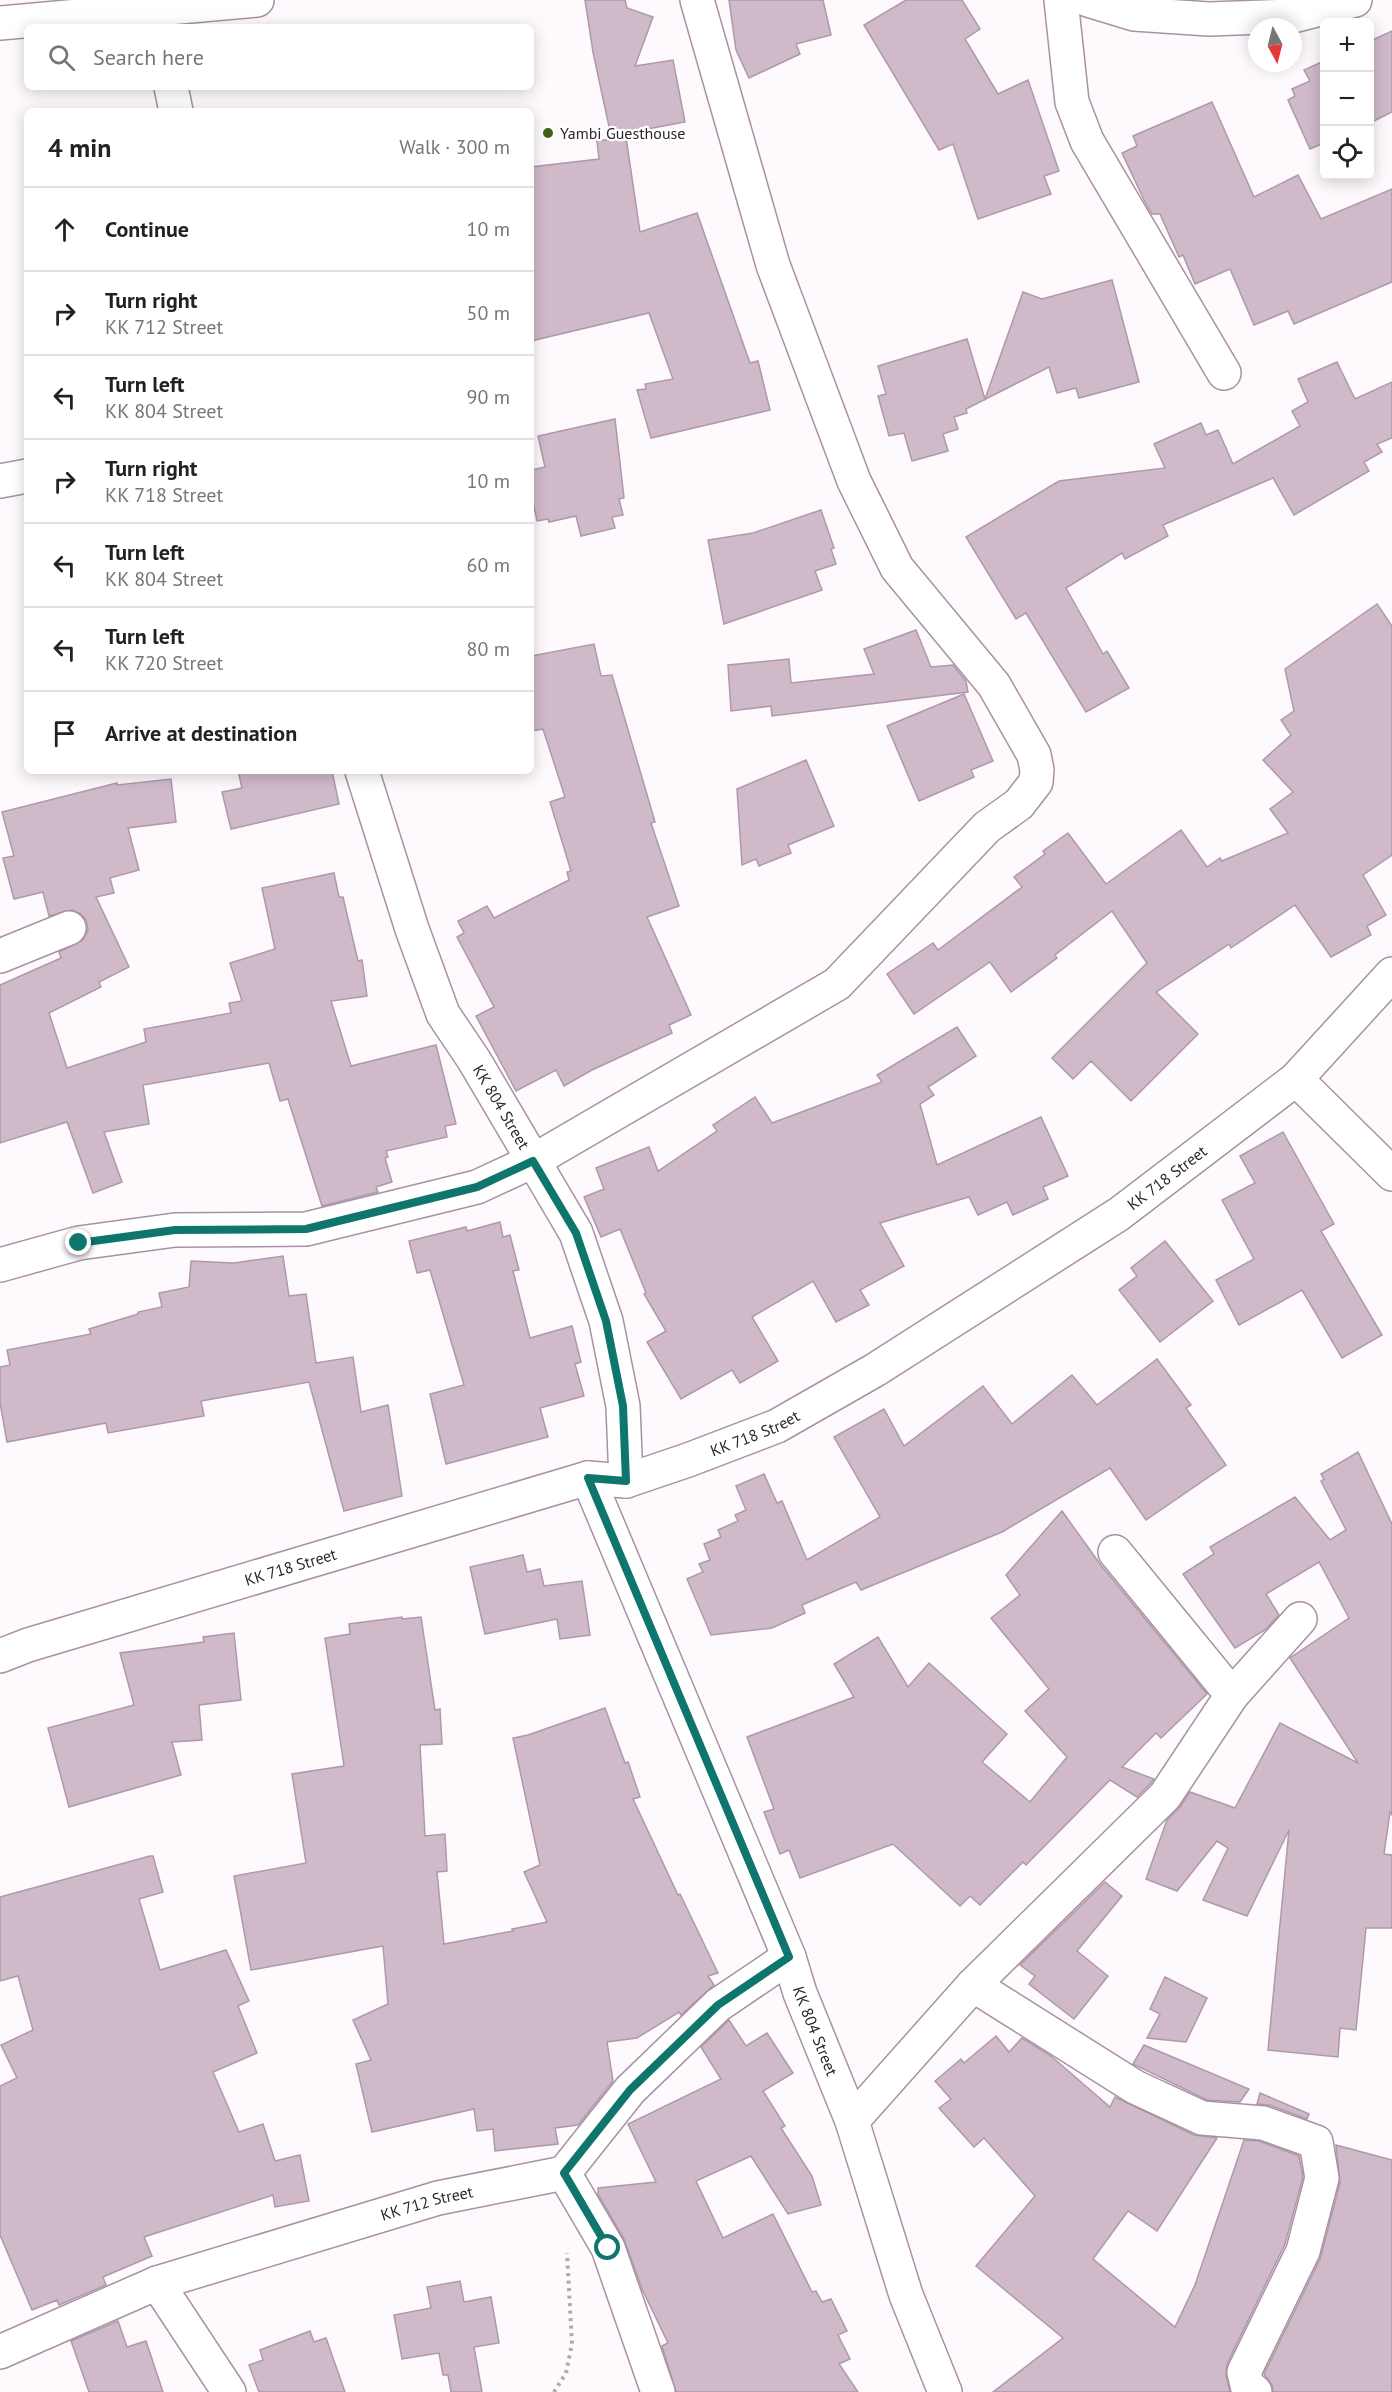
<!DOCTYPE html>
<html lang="en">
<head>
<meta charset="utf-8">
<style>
	:root { --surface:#fff; --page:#f6f6f6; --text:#222; --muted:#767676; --line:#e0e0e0 }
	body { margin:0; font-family:"PT Sans",sans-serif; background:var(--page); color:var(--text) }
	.controls { position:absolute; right:18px; top:18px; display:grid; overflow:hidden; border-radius:9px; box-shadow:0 3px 15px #0003 }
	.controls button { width:54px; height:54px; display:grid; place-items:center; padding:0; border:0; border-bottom:2px solid var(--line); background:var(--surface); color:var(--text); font:30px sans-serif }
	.compass { position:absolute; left:1248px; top:18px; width:54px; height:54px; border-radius:50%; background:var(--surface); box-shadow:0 3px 15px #0003; rotate:173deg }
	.stop { position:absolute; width:18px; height:18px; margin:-14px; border:4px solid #0f766e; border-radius:50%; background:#fff }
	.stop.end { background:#0f766e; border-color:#fff; box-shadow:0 2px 6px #0008 }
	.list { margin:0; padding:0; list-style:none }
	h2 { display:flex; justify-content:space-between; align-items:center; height:78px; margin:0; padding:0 24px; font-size:26px }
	h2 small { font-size:20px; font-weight:400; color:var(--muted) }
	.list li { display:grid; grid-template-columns:39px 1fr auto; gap:18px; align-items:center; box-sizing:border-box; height:84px; padding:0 24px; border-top:2px solid var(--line) }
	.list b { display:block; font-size:22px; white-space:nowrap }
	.list p { margin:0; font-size:20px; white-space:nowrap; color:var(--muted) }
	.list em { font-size:20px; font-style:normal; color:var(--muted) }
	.icon { flex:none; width:33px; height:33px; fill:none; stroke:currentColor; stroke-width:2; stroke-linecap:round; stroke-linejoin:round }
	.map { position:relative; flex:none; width:1392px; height:2392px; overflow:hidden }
	.search { position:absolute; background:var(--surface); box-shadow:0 3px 15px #0003; left:24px; top:24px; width:510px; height:66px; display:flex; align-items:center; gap:15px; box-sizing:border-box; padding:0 21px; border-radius:9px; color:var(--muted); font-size:22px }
	.panel { position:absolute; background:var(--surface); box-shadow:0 3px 15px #0003; left:24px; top:108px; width:510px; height:666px; border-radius:9px }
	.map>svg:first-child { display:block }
</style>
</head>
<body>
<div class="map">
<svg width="1392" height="2392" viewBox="0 0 1392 2392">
	<rect width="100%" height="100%" fill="#fdf9fc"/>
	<g fill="#d0b9c9" stroke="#af99a9" stroke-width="1.5">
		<polygon points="585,0 625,0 627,8 653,17 635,66 673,60 685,122 611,136 593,52"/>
		<polygon points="729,0 823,0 831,35 796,44 800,54 749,78 736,50"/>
		<polygon points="906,0 962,0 980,29 965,39 998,94 1028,80 1059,171 1044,176 1051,194 978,219 953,144 939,150 864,25"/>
		<polygon points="1392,31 1392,112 1370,123 1370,41"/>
		<polygon points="1324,61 1324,143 1310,149 1288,100 1295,96 1292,89 1310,81 1304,70"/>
		<polygon points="1212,102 1254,197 1298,175 1321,219 1392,189 1392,282 1294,324 1288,311 1254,325 1230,269 1195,284 1183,255 1179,257 1160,214 1152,214 1144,200 1122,153 1137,146 1133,136"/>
		<polygon points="626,137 640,232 697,213 750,363 758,361 770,410 651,438 637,390 646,389 645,384 673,379 649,313 531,341 531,167 599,159 597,141"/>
		<polygon points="1112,280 1139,382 1079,398 1076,388 1057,393 1049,367 966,409 967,413 954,417 958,429 943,434 948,451 912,461 904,433 889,436 878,396 886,394 878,366 967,339 985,399 1023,292 1042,299"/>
		<polygon points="1337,362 1355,399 1392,382 1392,438 1377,444 1382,452 1364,462 1369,471 1294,515 1273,478 1163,525 1168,536 1125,559 1122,553 1066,588 1103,654 1107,651 1129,688 1086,712 1026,613 1016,619 966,537 1059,481 1165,468 1154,444 1201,423 1206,435 1218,430 1233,464 1300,426 1292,411 1308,402 1298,379"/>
		<polygon points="615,419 624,498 619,499 623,515 612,517 615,528 581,536 576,516 549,522 548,519 537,521 531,491 531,470 545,467 538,436"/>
		<polygon points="821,510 834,548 831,549 836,564 815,571 822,590 724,624 708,540 753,533"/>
		<polygon points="1377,604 1392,626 1392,855 1363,875 1386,915 1367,926 1371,935 1331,957 1295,905 1231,948 1229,944 1156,992 1198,1034 1131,1101 1091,1061 1073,1079 1052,1058 1147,963 1112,911 1055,955 1057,958 1011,992 990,962 914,1014 887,974 933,943 938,950 1022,887 1014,877 1045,854 1043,851 1068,833 1106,884 1181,830 1207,867 1220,858 1222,861 1288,833 1270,809 1293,792 1263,760 1291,735 1281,720 1294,711 1285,669"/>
		<polygon points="916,630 931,667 953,665 966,681 968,692 772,716 771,706 731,711 728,665 789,659 791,683 874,674 864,649"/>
		<polygon points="594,644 601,676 612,675 655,822 651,823 679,906 647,917 691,1015 669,1025 672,1033 592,1070 564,1086 556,1070 516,1091 476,1016 494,1007 457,937 464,933 458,921 487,906 494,918 569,880 567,872 571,871 550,802 565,797 543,729 531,731 531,656"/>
		<polygon points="964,694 993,761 971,770 974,777 919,801 887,726"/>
		<polygon points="806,760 834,826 788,845 791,853 759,866 756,859 742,865 737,789"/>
		<polygon points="238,771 332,771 339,804 231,829 222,792 242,788"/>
		<polygon points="171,779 176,822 128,828 139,870 110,878 114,893 96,897 129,967 99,982 101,987 49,1013 67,1068 146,1042 144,1029 231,1013 229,1003 242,1001 230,963 275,949 262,888 334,873 339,897 343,897 358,961 362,960 367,996 331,1001 351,1066 436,1045 456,1124 445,1126 447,1137 386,1151 388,1157 385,1158 392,1182 376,1187 378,1192 322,1206 288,1099 280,1101 269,1063 143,1085 149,1124 104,1132 122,1182 93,1193 67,1122 0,1143 0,985 61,958 59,952 83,940 88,930 86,920 81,914 72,910 49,916 43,892 14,899 3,858 14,856 2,812 117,783 117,785"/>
		<polygon points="957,1027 976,1056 928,1087 934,1095 920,1104 937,1165 1041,1117 1068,1176 1043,1187 1048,1199 1013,1215 1007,1202 978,1215 969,1197 880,1223 904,1266 860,1290 869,1305 836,1322 813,1281 752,1317 778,1361 740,1383 732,1370 681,1399 647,1342 666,1331 644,1294 646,1293 620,1229 601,1237 584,1197 604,1189 596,1168 649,1147 658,1171 717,1131 713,1125 755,1097 772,1123 882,1082 877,1075"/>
		<polygon points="1283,1132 1334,1224 1321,1231 1382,1335 1342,1358 1302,1290 1239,1325 1216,1280 1254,1259 1222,1200 1255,1183 1240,1156"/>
		<polygon points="500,1222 503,1237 510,1235 519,1270 513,1271 530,1338 572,1326 581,1362 575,1364 584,1396 540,1408 548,1437 446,1464 430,1394 464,1385 430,1270 417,1273 409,1241 466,1227 467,1231"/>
		<polygon points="1165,1241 1213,1301 1160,1342 1119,1290 1137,1276 1131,1268"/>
		<polygon points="283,1256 289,1296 306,1294 316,1363 353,1357 361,1412 388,1405 402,1496 344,1511 309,1382 201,1401 204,1416 108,1433 106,1423 7,1442 0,1403 0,1367 10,1365 7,1350 91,1334 89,1329 138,1314 138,1312 162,1307 159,1293 189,1287 191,1261 234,1263"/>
		<polygon points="1157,1359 1191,1405 1186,1408 1226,1465 1146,1520 1110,1468 1002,1532 861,1590 856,1582 802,1605 805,1613 772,1628 711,1635 687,1579 703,1572 699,1564 710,1560 704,1544 721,1537 718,1530 738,1521 735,1515 746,1510 736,1486 764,1474 777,1503 782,1501 807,1560 880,1517 834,1437 884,1409 904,1446 983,1386 1012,1424 1072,1375 1097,1405"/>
		<polygon points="1358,1452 1392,1524 1392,1815 1390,1812 1384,1854 1392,1855 1392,1928 1366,1928 1356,2030 1340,2028 1338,2057 1268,2050 1289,1830 1247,1916 1203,1900 1228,1848 1217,1841 1177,1891 1146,1879 1167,1820 1180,1807 1190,1792 1235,1808 1280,1723 1358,1763 1290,1658 1349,1618 1319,1562 1266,1594 1279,1615 1265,1630 1235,1648 1183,1574 1214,1554 1210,1547 1295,1497 1330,1540 1346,1530 1321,1481 1324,1479 1321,1474"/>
		<polygon points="1062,1511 1100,1564 1207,1694 1161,1738 1156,1733 1122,1767 1154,1779 1150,1784 1137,1797 1110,1780 1026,1865 1023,1862 980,1905 970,1896 960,1906 893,1844 800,1878 789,1850 780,1854 764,1812 774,1809 747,1737 854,1697 834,1664 878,1637 908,1687 929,1663 1007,1734 982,1762 1030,1802 1067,1757 1025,1711 1049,1689 991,1618 1020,1595 1006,1575"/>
		<polygon points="523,1555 527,1572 540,1569 544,1586 582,1581 590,1635 560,1639 557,1619 485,1634 470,1567"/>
		<polygon points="402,1617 402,1619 421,1617 435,1710 440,1709 442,1744 420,1745 425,1836 445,1834 447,1871 437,1872 444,1944 513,1931 512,1929 547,1922 524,1872 540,1865 513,1738 528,1735 605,1708 625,1763 628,1762 640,1797 633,1799 678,1895 680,1894 718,1973 708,1976 714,1985 681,2015 679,2012 637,2038 607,2042 613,2081 578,2125 555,2128 558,2144 495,2151 493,2129 477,2131 474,2109 372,2132 356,2064 371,2060 353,2020 388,2004 383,1946 251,1970 234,1876 306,1863 292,1774 344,1766 325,1638 350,1634 349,1624"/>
		<polygon points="234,1633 241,1700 199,1705 202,1740 172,1742 181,1775 69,1807 48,1728 134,1705 120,1653 204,1642 203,1637"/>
		<polygon points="150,1856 153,1856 163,1892 139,1899 160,1970 226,1950 249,2001 238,2006 257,2053 213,2072 239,2132 263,2124 275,2161 300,2155 309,2201 275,2207 273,2195 144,2237 152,2256 103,2277 106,2285 59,2305 57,2300 32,2310 0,2235 0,2086 17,2078 1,2045 33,2030 18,1976 0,1981 0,1897"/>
		<polygon points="1105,1882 1122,1896 1077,1951 1108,1976 1074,2019 1029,1984 1035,1976 1020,1965"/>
		<polygon points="1165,1977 1207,1998 1186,2042 1147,2038 1160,2014 1150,2009"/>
		<polygon points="729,2020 746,2046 767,2033 793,2073 763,2091 785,2126 781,2128 812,2176 821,2205 788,2214 751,2156 696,2181 723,2238 773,2214 812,2292 816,2291 822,2302 831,2299 847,2331 838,2335 850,2359 839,2364 858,2392 676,2392 662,2346 668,2343 642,2289 624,2239 598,2194 598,2188 656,2182 628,2124 721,2079 701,2047"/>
		<polygon points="996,2036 1009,2052 1022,2038 1051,2056 1110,2107 1115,2097 1194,2135 1217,2138 1157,2231 1128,2211 1093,2259 1175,2327 1195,2285 1244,2140 1259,2141 1299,2156 1303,2177 1285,2244 1227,2364 1226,2376 1230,2392 993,2392 1063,2338 976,2266 1035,2196 984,2138 974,2147 939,2108 951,2099 935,2081 961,2059 964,2063"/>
		<polygon points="1144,2045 1249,2089 1240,2102 1207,2100 1133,2064"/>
		<polygon points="1260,2093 1309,2114 1307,2119 1269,2105 1257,2104"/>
		<polygon points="1336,2145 1392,2160 1392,2392 1273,2392 1272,2385 1264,2374 1320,2259 1340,2183"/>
		<polygon points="460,2281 464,2302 491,2297 499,2343 474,2347 482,2392 451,2392 448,2375 443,2375 439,2353 402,2359 394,2315 431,2308 427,2287"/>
		<polygon points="118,2321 127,2347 146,2341 163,2392 89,2392 71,2341"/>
		<polygon points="310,2331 314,2342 326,2338 345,2392 259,2392 249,2365 263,2360 260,2350"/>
	</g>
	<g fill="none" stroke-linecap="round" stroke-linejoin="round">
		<g stroke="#a892a2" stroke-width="36">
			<g id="minor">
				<polyline points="1061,0 1072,102 1087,141 1224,373"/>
				<polyline points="1088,0 1134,14 1209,19 1293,16 1355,0"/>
				<polyline points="0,23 257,0"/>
				<polyline points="171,87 176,111"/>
				<polyline points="0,481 27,476"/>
				<path id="s1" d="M362,771l50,158 31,85 31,46 102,173 30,88 17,85 3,75"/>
				<polyline points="0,956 69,928"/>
				<polyline points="1296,1079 1392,1174"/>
				<polyline points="0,1265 79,1243 175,1230 306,1229 477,1187 533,1161 837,984 987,827 1019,804 1036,782 1037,770 1034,755 994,685 897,568 854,481 773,265 697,0"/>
				<path id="s2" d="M588,1478l201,479 11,36 52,128 54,174 39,97"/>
				<polyline points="1115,1552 1232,1695"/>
				<path id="s3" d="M0,1656l28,-11 560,-167 38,3 62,-21 89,-34 98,-56 244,-156 177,-135 96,-105"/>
				<polyline points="973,1985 1135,2087 1202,2118 1263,2123 1316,2142 1322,2178 1303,2251 1244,2372 1247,2385 1255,2392"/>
				<polyline points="852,2121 973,1985 1165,1796 1232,1695 1300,1619"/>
				<polyline points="564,2173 608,2248 658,2392"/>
				<polyline points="157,2283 229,2392"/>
				<path id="s4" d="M0,2352l157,-69 281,-85 126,-25 66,-83 88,-85 71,-48"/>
			</g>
		</g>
		<polyline stroke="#afa9ae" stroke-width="4" stroke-dasharray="3 4.5" stroke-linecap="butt" points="554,2392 566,2373 572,2344 567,2253"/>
		<use href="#minor" stroke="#fff" stroke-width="33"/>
	</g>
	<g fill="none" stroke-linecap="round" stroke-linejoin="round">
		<polyline stroke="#0f766e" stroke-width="8" points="79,1243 175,1230 306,1229 477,1187 533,1161 576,1233 606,1321 623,1406 626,1481 588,1478 789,1957 718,2005 630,2090 564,2173 608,2248"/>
	</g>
	<circle fill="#3f621a" stroke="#fff" stroke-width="2" cx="548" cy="133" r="6"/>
	<g text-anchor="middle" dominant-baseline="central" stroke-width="4.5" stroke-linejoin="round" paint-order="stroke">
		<g font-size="16" fill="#2d252b" stroke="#fff" text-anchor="start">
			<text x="560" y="133">Yambi Guesthouse</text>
		</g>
		<g font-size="16" fill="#2d252b" stroke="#fff">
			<text stroke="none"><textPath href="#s1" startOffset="366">KK 804 Street</textPath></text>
			<text stroke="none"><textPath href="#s3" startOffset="1276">KK 718 Street</textPath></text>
			<text stroke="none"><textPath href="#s3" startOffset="790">KK 718 Street</textPath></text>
			<text stroke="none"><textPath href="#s3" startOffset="304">KK 718 Street</textPath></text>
			<text stroke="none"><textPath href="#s2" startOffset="598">KK 804 Street</textPath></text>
			<text stroke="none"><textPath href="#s4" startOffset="453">KK 712 Street</textPath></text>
		</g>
	</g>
</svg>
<div class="controls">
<button>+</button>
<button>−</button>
<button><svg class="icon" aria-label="locate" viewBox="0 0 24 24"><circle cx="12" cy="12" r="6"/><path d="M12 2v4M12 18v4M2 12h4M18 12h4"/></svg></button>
</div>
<svg class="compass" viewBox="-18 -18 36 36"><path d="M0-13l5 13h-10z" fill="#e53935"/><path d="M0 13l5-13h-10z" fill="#767676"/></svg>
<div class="stop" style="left:608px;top:2248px"></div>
<div class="stop end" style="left:79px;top:1243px"></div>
<div class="search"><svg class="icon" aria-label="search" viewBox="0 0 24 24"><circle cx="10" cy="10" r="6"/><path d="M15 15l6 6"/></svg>Search here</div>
<section class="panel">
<h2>4 min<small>Walk · 300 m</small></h2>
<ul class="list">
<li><svg class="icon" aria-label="ahead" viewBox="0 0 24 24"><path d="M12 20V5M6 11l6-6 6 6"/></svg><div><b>Continue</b></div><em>10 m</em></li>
<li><svg class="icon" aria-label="right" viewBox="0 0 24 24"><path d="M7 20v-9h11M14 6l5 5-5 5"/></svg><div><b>Turn right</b><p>KK 712 Street</p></div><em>50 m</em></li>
<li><svg class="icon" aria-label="left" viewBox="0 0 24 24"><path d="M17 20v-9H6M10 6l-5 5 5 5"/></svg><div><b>Turn left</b><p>KK 804 Street</p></div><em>90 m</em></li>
<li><svg class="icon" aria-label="right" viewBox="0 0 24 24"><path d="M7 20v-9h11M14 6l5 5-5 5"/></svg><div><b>Turn right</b><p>KK 718 Street</p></div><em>10 m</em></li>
<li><svg class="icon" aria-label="left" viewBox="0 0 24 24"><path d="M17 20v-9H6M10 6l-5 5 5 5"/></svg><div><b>Turn left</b><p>KK 804 Street</p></div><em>60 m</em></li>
<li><svg class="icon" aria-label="left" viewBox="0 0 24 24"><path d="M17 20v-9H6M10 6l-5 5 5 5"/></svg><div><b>Turn left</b><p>KK 720 Street</p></div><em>80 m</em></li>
<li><svg class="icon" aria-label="arrive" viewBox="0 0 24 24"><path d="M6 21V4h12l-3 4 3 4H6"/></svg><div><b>Arrive at destination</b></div></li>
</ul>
</section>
</div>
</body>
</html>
